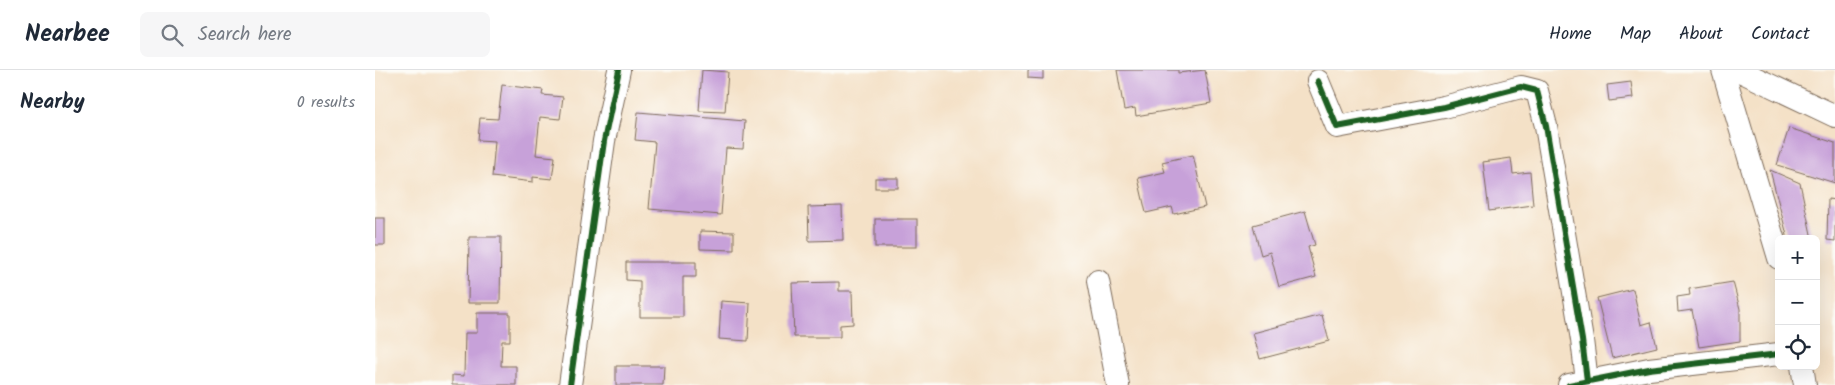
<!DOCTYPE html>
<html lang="en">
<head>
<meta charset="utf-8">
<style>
	:root { --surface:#fff; --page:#f6f6f7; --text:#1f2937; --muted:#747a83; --line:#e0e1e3 }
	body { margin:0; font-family:Kalam,sans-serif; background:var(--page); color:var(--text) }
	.controls { position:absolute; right:15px; bottom:15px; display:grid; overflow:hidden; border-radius:8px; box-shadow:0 5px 20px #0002 }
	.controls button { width:45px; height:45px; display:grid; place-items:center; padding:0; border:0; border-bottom:1px solid var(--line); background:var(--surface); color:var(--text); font:25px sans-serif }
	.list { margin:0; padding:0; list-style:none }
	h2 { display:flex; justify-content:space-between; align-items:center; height:65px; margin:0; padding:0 20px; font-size:21px }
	h2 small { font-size:16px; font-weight:400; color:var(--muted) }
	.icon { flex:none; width:28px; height:28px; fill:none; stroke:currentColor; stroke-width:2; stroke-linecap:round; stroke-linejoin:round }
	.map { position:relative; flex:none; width:1460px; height:315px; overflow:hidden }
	header { display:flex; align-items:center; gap:30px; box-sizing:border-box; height:70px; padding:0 25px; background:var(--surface); border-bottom:1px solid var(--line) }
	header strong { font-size:24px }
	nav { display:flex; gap:28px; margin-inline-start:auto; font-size:18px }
	.search { width:350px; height:45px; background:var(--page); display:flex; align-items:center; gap:12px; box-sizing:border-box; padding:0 18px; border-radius:8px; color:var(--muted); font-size:19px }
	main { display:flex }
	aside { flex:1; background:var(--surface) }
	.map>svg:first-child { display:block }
</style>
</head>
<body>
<header>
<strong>Nearbee</strong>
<div class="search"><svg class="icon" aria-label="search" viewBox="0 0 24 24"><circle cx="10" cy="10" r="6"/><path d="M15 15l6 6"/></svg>Search here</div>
<nav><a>Home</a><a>Map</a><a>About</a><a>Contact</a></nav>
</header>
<main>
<aside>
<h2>Nearby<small>0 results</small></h2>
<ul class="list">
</ul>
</aside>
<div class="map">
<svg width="1460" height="315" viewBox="0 0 1460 315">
	<rect width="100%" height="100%" fill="#fdfcf7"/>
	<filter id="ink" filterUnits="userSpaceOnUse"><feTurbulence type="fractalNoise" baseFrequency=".02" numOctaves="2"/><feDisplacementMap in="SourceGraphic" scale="10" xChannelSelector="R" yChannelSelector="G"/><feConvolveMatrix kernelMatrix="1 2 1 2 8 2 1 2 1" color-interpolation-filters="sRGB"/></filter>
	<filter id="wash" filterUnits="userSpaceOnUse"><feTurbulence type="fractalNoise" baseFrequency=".0096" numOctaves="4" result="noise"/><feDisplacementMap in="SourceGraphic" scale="20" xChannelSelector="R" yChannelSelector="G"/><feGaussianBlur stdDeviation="1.12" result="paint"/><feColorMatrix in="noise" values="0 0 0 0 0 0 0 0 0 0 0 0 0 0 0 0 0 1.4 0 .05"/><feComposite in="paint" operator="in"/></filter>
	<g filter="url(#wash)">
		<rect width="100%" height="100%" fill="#f4e1c7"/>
		<g id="blocks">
			<g fill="#c7a1d9">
				<polygon points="327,0 353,2 350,42 324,41"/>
				<polygon points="653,0 668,0 668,9 653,8"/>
				<polygon points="742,0 803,0 803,3 830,0 836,33 761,46 760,38 749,40"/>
				<polygon points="1256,12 1258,28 1234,31 1232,15"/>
				<polygon points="127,15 168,20 167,25 188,27 185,49 165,47 161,85 180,87 177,109 158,107 158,112 117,107 120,71 103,70 105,48 123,49"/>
				<polygon points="263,42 370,51 368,79 351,78 346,145 274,139 280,72 260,70"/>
				<polygon points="1414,58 1460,73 1460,113 1402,95"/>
				<polygon points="818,85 830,137 799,144 797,137 771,143 763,108 790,102 787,92"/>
				<polygon points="1136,88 1138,104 1155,102 1158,135 1114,141 1108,92"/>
				<polygon points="1395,100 1425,113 1437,169 1413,169"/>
				<rect x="500" y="108" width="23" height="10"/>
				<polygon points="1453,129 1460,130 1460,171 1452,170"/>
				<polygon points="467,136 468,170 434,171 433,137"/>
				<polygon points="930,141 940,175 933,177 941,207 904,217 895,182 886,185 878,155"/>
				<rect x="0" y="148" width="10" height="27"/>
				<rect x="500" y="149" width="42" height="28"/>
				<polygon points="325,161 359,162 359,180 325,179"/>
				<polygon points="94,167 126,167 125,233 93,233"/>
				<polygon points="251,192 321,192 321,207 308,207 308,247 265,247 265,211 251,210"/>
				<polygon points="464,212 464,221 477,221 478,254 465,255 465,267 419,267 417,213"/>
				<polygon points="1358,212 1365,239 1365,271 1324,277 1317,240 1303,242 1302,227 1315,225 1314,219"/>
				<polygon points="1258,219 1266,255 1276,252 1282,277 1237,288 1222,228"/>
				<polygon points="346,231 375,233 373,271 344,269"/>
				<polygon points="102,243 135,243 135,271 127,271 126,296 141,296 141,315 77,315 77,305 89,306 90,263 102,263"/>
				<polygon points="947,245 954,271 885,289 878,263"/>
				<polygon points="241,296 289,296 288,315 241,315"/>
			</g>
		</g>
	</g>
	<g filter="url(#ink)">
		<use href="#blocks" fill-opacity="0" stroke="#7c6a59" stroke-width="1"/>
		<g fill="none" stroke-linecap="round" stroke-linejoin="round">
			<g stroke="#7c6a59" stroke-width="24">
				<g id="minor">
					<polyline points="1348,0 1404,188"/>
					<polyline points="1363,0 1460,46"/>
					<polyline points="943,11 962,57 1069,37 1146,17 1162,21 1171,56 1207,270 1212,311"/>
					<polyline points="723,211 743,315"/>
					<polyline points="1427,296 1430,315"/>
					<polyline points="195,315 229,71 244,0"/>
					<polyline points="1194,315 1274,299 1404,284"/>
				</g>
			</g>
			<use href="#minor" stroke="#fff" stroke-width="22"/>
			<g stroke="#fdfcf7" stroke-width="9">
				<g id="cycleway">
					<polyline points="943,11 962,57 1069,37 1146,17 1162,21 1171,56 1207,270 1212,311"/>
					<polyline points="195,315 229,71 244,0"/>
					<polyline points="1194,315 1274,299 1404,284"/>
				</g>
			</g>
			<use href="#cycleway" stroke="#1b5e20" stroke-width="6"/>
		</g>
	</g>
</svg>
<div class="controls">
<button>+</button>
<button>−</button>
<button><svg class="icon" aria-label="locate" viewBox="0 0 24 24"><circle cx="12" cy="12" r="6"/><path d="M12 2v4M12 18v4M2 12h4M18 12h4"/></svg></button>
</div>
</div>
</main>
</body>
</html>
